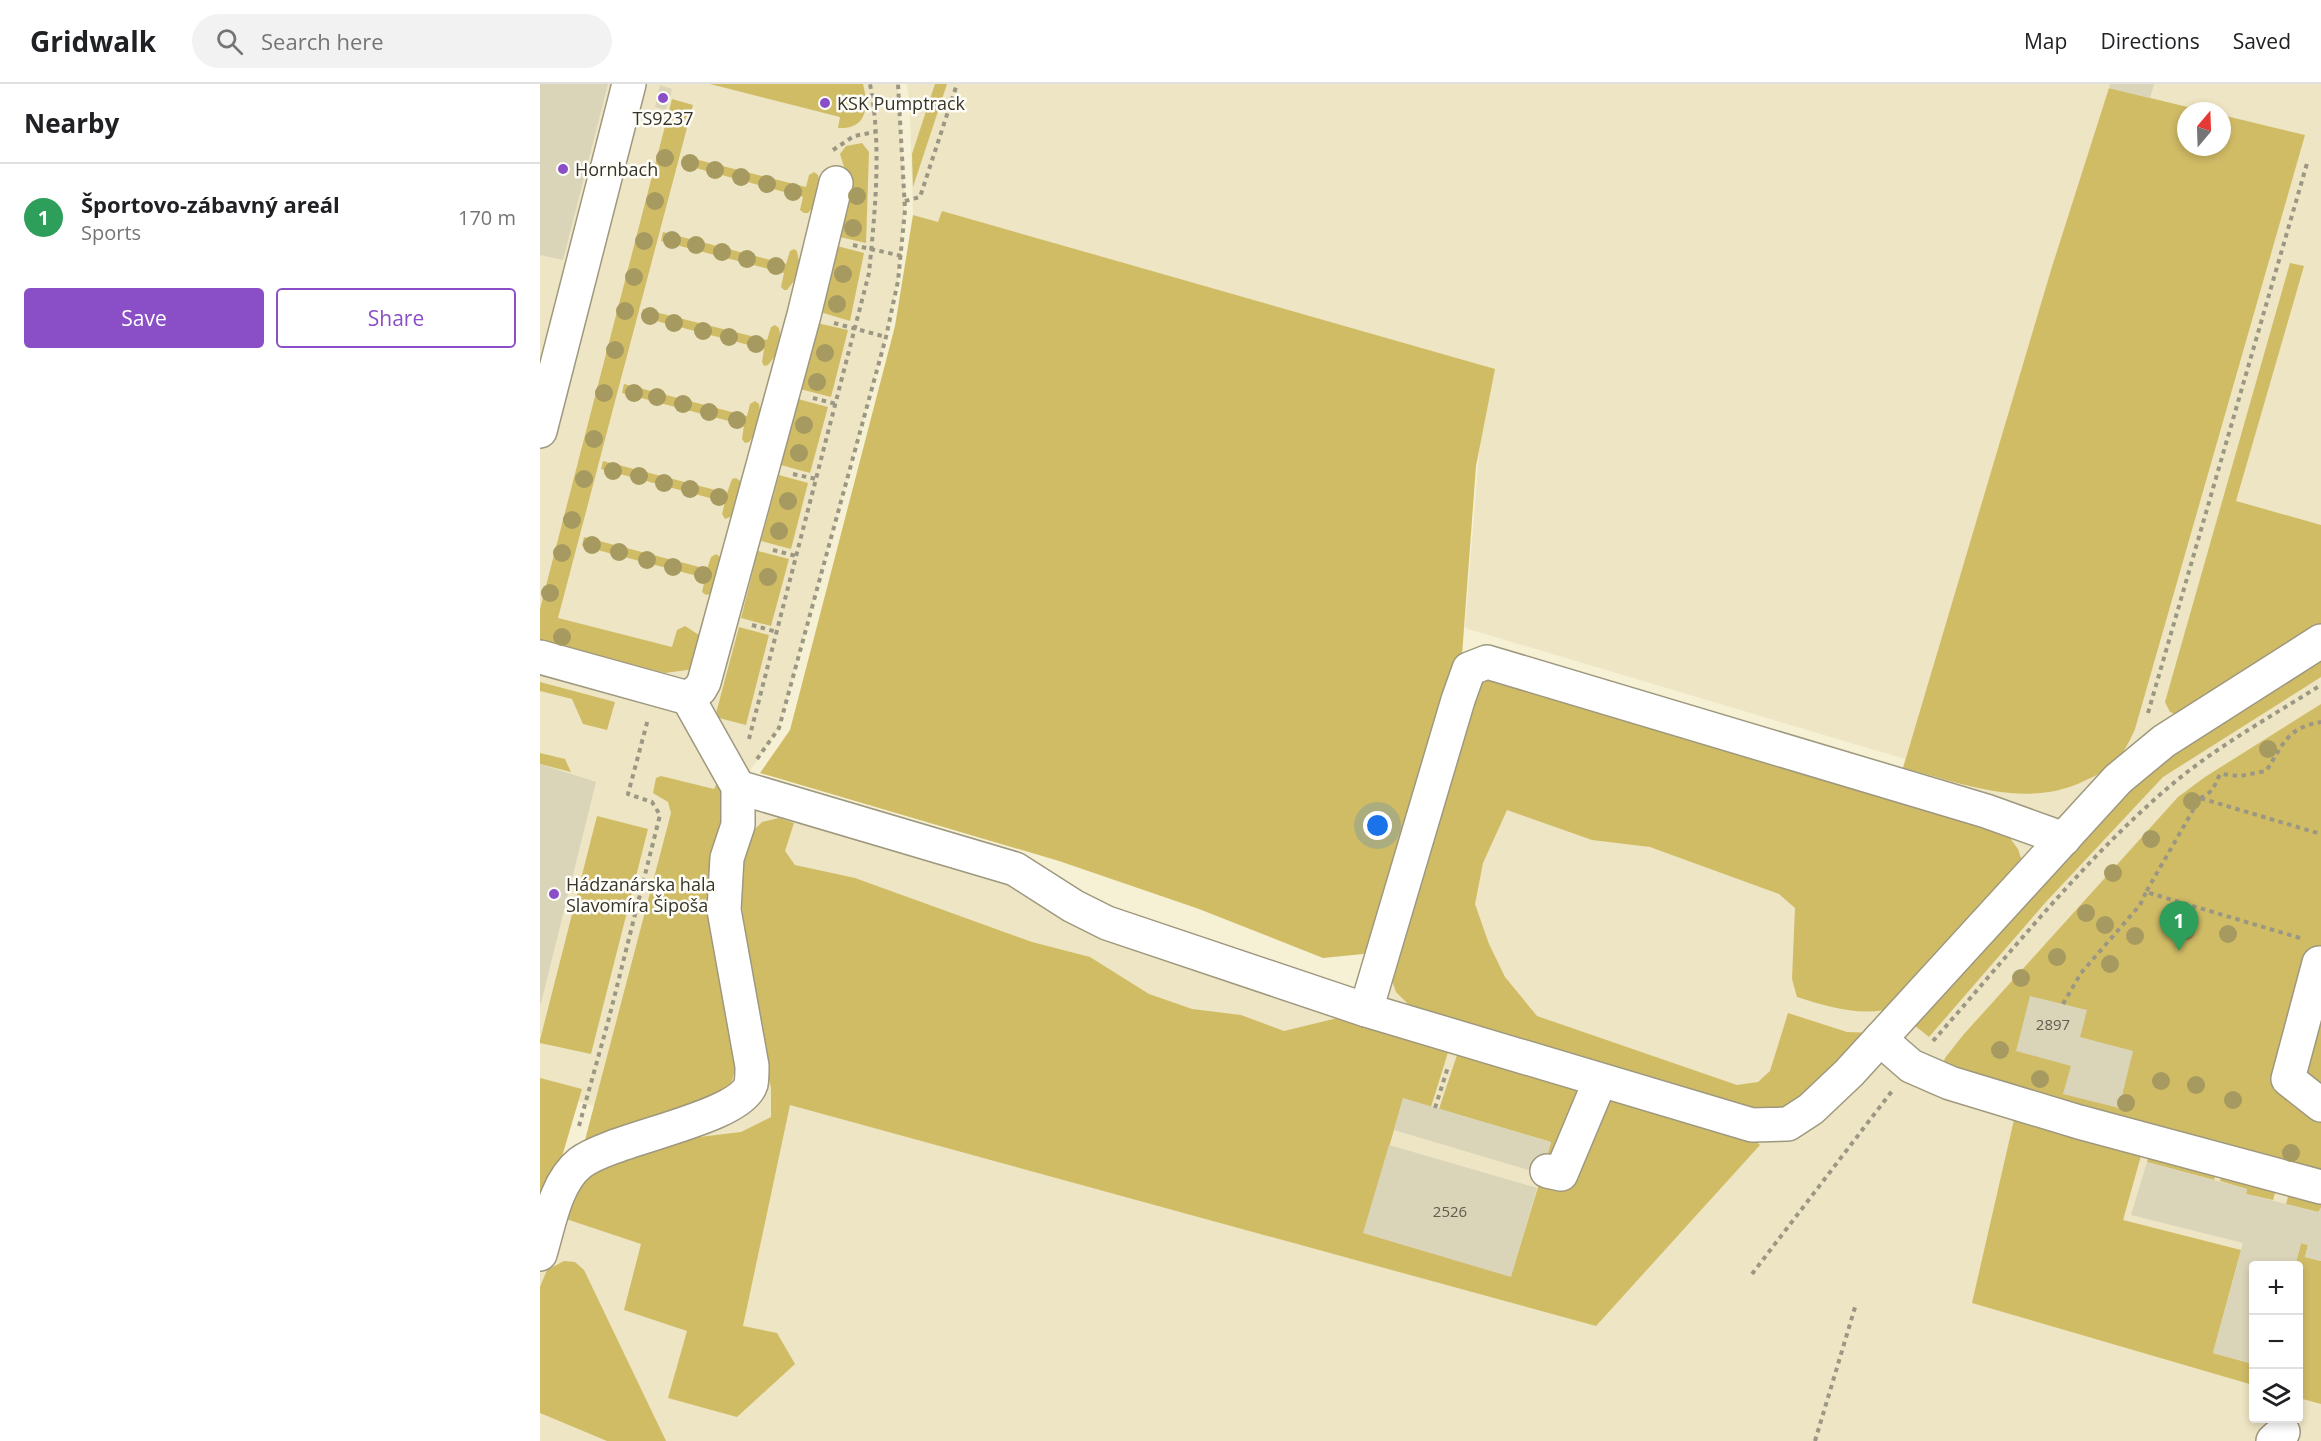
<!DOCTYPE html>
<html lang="en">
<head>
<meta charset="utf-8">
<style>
	:root { --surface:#fff; --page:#f2f2f2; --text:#202124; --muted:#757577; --line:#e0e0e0; --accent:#8a4fc6 }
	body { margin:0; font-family:"Open Sans",sans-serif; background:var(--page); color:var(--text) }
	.controls { position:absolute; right:18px; bottom:18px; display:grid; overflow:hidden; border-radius:6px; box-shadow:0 3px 9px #0003 }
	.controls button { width:54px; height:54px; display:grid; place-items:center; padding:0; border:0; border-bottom:2px solid var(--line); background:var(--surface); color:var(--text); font:30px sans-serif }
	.compass { position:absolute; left:1637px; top:18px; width:54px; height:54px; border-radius:50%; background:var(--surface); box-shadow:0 3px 9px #0003; rotate:19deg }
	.you { position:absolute; left:838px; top:742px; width:21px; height:21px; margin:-15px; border:4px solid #fff; border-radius:50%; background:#1a73e8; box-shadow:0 0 0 9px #1a73e833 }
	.badge { display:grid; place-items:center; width:39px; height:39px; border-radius:50%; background:var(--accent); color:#fff; font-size:20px; font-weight:700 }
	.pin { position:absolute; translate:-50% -50px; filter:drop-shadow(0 2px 3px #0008) }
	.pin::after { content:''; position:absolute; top:32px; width:21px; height:18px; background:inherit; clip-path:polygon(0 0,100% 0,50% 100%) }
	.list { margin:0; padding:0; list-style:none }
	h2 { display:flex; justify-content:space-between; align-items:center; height:78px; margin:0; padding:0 24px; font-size:26px }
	h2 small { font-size:20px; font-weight:400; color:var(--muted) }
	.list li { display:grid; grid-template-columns:39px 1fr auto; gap:18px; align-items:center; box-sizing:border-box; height:108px; padding:0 24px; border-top:2px solid var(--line) }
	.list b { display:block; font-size:22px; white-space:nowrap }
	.list p { margin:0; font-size:20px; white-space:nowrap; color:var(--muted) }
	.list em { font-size:20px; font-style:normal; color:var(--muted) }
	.actions { display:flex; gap:12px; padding:18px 24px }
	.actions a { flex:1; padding:14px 0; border:2px solid var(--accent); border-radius:6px; text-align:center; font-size:21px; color:var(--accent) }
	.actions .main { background:var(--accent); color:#fff }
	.icon { flex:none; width:33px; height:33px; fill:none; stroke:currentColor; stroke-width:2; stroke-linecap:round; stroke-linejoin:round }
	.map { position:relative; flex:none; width:1781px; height:1357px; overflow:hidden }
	header { display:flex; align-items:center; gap:36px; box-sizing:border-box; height:84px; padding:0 30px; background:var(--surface); border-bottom:2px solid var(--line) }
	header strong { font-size:28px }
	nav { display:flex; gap:33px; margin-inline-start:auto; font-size:21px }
	.search { width:420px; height:54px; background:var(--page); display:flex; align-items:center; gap:15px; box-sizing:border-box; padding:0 21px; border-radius:33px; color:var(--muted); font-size:22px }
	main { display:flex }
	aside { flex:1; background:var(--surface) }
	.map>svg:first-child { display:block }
</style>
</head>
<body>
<header>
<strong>Gridwalk</strong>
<div class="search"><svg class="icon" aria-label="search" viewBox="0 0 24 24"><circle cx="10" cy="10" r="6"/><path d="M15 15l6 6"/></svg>Search here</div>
<nav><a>Map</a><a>Directions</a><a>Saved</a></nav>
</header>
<main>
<aside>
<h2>Nearby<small></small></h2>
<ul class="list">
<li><span class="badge" style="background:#2e9e5b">1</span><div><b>Športovo-zábavný areál</b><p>Sports</p></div><em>170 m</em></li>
</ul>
<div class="actions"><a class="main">Save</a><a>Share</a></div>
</aside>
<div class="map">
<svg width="1781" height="1357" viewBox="0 0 1781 1357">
	<rect width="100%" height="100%" fill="#f6f0d4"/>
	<path fill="#ede5c3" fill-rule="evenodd" d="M0,0h358l7,117 -7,80 -12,56 -107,391 -40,59 627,223 92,-310 440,84 7,-25 -440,-131 15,-189 -538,-228 -3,12 -26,-8 -3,-105 -3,-26h1414v1357h-1781v-187l40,-91 14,-57 -54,-17zM1646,27h36v36h-36zM1714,1182h44v152h-44z"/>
	<g fill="#d1bc66">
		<path d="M170,0h153c6,23 4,46 -25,44l2,-11z"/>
		<polygon points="395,0 407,0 373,103 372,70"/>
		<path d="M1569,4l95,23h-18v36h36v-32l83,20 -170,594c-13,30 -23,40 -53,53 -59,27 -120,1 -179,-14l148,-498z"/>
		<polygon points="132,15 153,21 18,534 132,563 137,546 145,542 159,551 162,573 154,585 125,589 0,556 0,525"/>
		<polygon points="322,59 329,68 326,159 300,153 309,99 300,70 306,62"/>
		<polygon points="143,72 266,103 269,91 274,88 278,91 282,113 268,129 264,129 260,126 263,113 141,80"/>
		<polygon points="402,127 955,285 936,382 922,571 833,869 783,874 659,825 519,777 220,689 250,646 355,242 373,131 398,138"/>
		<polygon points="123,148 246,180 250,167 254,165 257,167 261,188 247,206 244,206 241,203 244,189 121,157"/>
		<polygon points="297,162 324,169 310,237 280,228"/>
		<polygon points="1750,179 1764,182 1696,417 1781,441 1781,546 1637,631 1630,628 1625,618"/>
		<polygon points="103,225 227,256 231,243 235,241 239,244 242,263 228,281 224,282 222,278 224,265 101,233"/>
		<polygon points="277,239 308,246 291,313 260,305"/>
		<polygon points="84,300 207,332 210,320 215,317 219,320 222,342 209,358 205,359 202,355 204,341 82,309"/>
		<polygon points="258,315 288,323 270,389 241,381"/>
		<polygon points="63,377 187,409 192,395 196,394 200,397 203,417 190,433 185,435 182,430 185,418 61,385"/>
		<polygon points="239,391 268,399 251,465 221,457"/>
		<polygon points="44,453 167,485 171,473 176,470 180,473 183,494 170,510 166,511 162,508 165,494 42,462"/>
		<polygon points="218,467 249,475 231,542 201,534"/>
		<polygon points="199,543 229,551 206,641 175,633"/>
		<polygon points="1781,573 1781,593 1623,693 1505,819 1389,953 1374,941 1600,689"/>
		<path d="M940,589l527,161 11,15 6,18 -123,139c-37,12 -69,2 -104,-9l-5,-18 3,-71 -16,-14 -129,-47 -58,-7 -85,-30 -24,53 -8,41 14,40 16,33 32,39 200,69 21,-3 12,-11 18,-58 59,19 32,1 -87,79 -32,2 -343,-101 -21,-21 -6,-17z"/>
		<polygon points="0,598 75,618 67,646 43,640 32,615 0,607"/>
		<polygon points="1781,620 1781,1103 1398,994 1405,974 1424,950 1638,713 1665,693"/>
		<polygon points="0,669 25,675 31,688 0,680"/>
		<polygon points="121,692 174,705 177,699 185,709 196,982 192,997 182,1011 44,1060 131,729 128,718 113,709 116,694"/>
		<polygon points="57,732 108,745 51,970 0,959 0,956"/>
		<polygon points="239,734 254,739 245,767 255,781 315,794 492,858 550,873 609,910 652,925 701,931 744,947 810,931 910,962 891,1023 863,1015 824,1149 971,1192 1002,1090 1061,1012 1206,1049 1220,1061 1056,1242 250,1021 203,1242 237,1249 255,1280 197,1333 128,1314 147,1247 84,1226 101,1160 23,1134 48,1088 151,1054 201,1048 231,1033 231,1004 217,937 198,794 210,750 222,738"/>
		<polygon points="919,965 1044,1002 1018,1079 1004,1082 1011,1058 899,1025"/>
		<polygon points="0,994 42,1005 0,1147"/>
		<polygon points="1476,1027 1604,1061 1583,1136 1701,1166 1673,1269 1713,1280 1713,1301 1432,1219"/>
		<polygon points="1611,1063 1679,1081 1674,1096 1607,1078"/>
		<polygon points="1684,1083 1738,1098 1733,1116 1706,1110 1707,1105 1680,1097"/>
		<polygon points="1751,1102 1781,1107 1781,1124 1778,1128 1746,1120"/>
		<polygon points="1761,1159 1768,1161 1765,1173 1781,1177 1781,1320 1759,1314 1758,1182 1755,1182"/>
		<polygon points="24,1177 35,1178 44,1186 126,1357 67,1357 0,1329 0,1203 7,1186"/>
	</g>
	<g fill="#dad4b9">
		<polygon points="0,0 68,0 23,176 0,171"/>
		<polygon points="1570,0 1614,0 1610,14 1569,4"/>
		<polygon points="120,1 132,5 126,26 115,23"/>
		<polygon points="0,680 56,698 1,919 0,919"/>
		<polygon points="1490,912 1547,926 1540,953 1593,967 1579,1024 1523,1010 1531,982 1476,967"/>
		<polygon points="863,1014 1011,1058 1002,1090 854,1046"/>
		<polygon points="849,1061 997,1104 971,1193 823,1149"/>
		<polygon points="1607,1078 1707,1105 1706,1110 1778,1128 1781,1124 1781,1177 1765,1173 1768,1161 1761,1159 1755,1182 1714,1182 1714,1280 1673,1269 1703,1159 1591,1131"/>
	</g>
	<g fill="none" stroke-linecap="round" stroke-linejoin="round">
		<g stroke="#9e987e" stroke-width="36">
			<g id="minor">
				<polyline points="0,347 89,0"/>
				<path d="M0,573l148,41 50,89v38l-11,33 -3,52 28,156c0,5 0,13 -1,18 -10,35 -139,54 -171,79 -25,20 -31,62 -40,91"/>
				<polyline points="148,614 160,605 164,598 264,231 296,99"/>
				<polyline points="198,703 475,785 533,822 567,839 826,926 1212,1041 1248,1040 1271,1025 1309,989 1578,695 1624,657 1781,557"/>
				<polyline points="1779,879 1748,995 1781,1021"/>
				<polyline points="826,926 918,616 929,585 947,578 1446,727 1524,755"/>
				<polyline points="1340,955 1371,982 1410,999 1539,1038 1781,1103"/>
				<polyline points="1007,1087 1021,1090 1060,997"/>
				<polyline points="1733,1357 1743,1348"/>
			</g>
		</g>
		<g stroke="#9b9783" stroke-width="4" stroke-dasharray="4.5 4.5" stroke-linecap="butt">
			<polyline points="293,66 314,52 335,48"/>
			<polyline points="365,117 380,113 417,0"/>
			<polyline points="313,161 362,172"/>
			<polyline points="294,239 346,253"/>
			<polyline points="273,314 296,320"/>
			<polyline points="253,390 276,395"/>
			<polyline points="233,466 256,472"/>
			<polyline points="212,541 237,548"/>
			<polyline points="1608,629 1768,76"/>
			<path d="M209,655l120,-466c6,-62 13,-127 1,-189"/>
			<polyline points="217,675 239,644 346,253 358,197 365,126 358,0"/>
			<path d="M1660,714c14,-6 14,-12 20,-24l20,2 26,-5c18,-27 20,-43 55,-49"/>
			<polyline points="1760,854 1606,808 1660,714 1781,750"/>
			<polyline points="1523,920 1541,889 1600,821 1606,808"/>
			<path d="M1393,957c76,-86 155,-187 243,-260 45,-37 96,-65 145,-96"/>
			<polyline points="895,1024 908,983"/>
			<polyline points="39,1042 68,938 120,731 112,718 88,710 108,635"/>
			<polyline points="1212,1190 1352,1007"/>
			<polyline points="1275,1357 1316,1220"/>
		</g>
		<use href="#minor" stroke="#fff" stroke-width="33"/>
	</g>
	<g fill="#a69a60">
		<circle cx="125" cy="74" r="9"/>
		<circle cx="150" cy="79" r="9"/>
		<circle cx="175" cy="86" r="9"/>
		<circle cx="201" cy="93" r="9"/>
		<circle cx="227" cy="100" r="9"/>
		<circle cx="253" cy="108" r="9"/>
		<circle cx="317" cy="112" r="9"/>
		<circle cx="115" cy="117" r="9"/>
		<circle cx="313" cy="144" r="9"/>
		<circle cx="132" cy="156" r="9"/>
		<circle cx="104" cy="157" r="9"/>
		<circle cx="156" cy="161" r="9"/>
		<circle cx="182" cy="168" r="9"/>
		<circle cx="207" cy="175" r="9"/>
		<circle cx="236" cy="182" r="9"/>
		<circle cx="303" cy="190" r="9"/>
		<circle cx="94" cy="193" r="9"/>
		<circle cx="297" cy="220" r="9"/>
		<circle cx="85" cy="227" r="9"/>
		<circle cx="110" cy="232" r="9"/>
		<circle cx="134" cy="239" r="9"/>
		<circle cx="163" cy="247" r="9"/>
		<circle cx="189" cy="253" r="9"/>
		<circle cx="216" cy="260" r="9"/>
		<circle cx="75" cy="266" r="9"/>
		<circle cx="285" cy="269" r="9"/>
		<circle cx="277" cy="298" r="9"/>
		<circle cx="64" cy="309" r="9"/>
		<circle cx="94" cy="309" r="9"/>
		<circle cx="117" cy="313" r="9"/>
		<circle cx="143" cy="320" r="9"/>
		<circle cx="169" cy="328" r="9"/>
		<circle cx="197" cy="336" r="9"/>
		<circle cx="264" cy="341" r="9"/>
		<circle cx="54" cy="355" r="9"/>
		<circle cx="259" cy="369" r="9"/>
		<circle cx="73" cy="387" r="9"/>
		<circle cx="99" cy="392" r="9"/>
		<circle cx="44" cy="395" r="9"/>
		<circle cx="124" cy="399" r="9"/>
		<circle cx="150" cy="405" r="9"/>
		<circle cx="179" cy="413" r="9"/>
		<circle cx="248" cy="417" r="9"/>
		<circle cx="32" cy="436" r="9"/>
		<circle cx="239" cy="447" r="9"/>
		<circle cx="52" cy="461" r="9"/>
		<circle cx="79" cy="468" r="9"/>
		<circle cx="22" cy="469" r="9"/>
		<circle cx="107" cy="476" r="9"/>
		<circle cx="133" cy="483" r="9"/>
		<circle cx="163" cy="491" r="9"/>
		<circle cx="228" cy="493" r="9"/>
		<circle cx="10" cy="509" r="9"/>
		<circle cx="22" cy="553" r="9"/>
		<circle cx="1728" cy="665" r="9"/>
		<circle cx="1652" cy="717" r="9"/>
		<circle cx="1611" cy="755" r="9"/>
		<circle cx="1573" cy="789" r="9"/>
		<circle cx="1546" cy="829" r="9"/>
		<circle cx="1565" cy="841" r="9"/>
		<circle cx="1646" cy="847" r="9"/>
		<circle cx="1688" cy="850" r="9"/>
		<circle cx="1595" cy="852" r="9"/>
		<circle cx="1517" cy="873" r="9"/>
		<circle cx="1570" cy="880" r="9"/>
		<circle cx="1481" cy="894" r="9"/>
		<circle cx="1460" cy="966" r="9"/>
		<circle cx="1500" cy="995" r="9"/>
		<circle cx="1621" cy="997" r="9"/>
		<circle cx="1656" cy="1001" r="9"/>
		<circle cx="1693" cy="1016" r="9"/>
		<circle cx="1586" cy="1019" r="9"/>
		<circle cx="1751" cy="1069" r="9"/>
	</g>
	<g fill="#8a4fc6" stroke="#fefdf7" stroke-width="2">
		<circle cx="123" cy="14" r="6"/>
		<circle cx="285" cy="19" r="6"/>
		<circle cx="23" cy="85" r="6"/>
		<circle cx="14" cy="810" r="6"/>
	</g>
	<g text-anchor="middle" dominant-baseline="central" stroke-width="5" stroke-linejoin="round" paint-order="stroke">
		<g font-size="15" fill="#605d4e">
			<text x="1513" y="940">2897</text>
			<text x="910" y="1127">2526</text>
		</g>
		<g font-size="18" fill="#37352a" stroke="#fefdf7" text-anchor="start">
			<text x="297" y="19">KSK Pumptrack</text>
			<text x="123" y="34" text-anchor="middle">TS9237</text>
			<text x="35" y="85">Hornbach</text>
			<text x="26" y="800">Hádzanárska hala<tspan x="26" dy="21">Slavomíra Šipoša</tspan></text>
		</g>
	</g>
</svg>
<div class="controls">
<button>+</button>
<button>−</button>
<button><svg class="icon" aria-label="layers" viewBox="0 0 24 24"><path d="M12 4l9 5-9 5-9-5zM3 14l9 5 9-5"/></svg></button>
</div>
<svg class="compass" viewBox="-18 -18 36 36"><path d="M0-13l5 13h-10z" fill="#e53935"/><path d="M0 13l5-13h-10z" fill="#757577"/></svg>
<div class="you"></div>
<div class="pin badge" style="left:1639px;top:867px;background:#2e9e5b">1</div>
</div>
</main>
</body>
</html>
